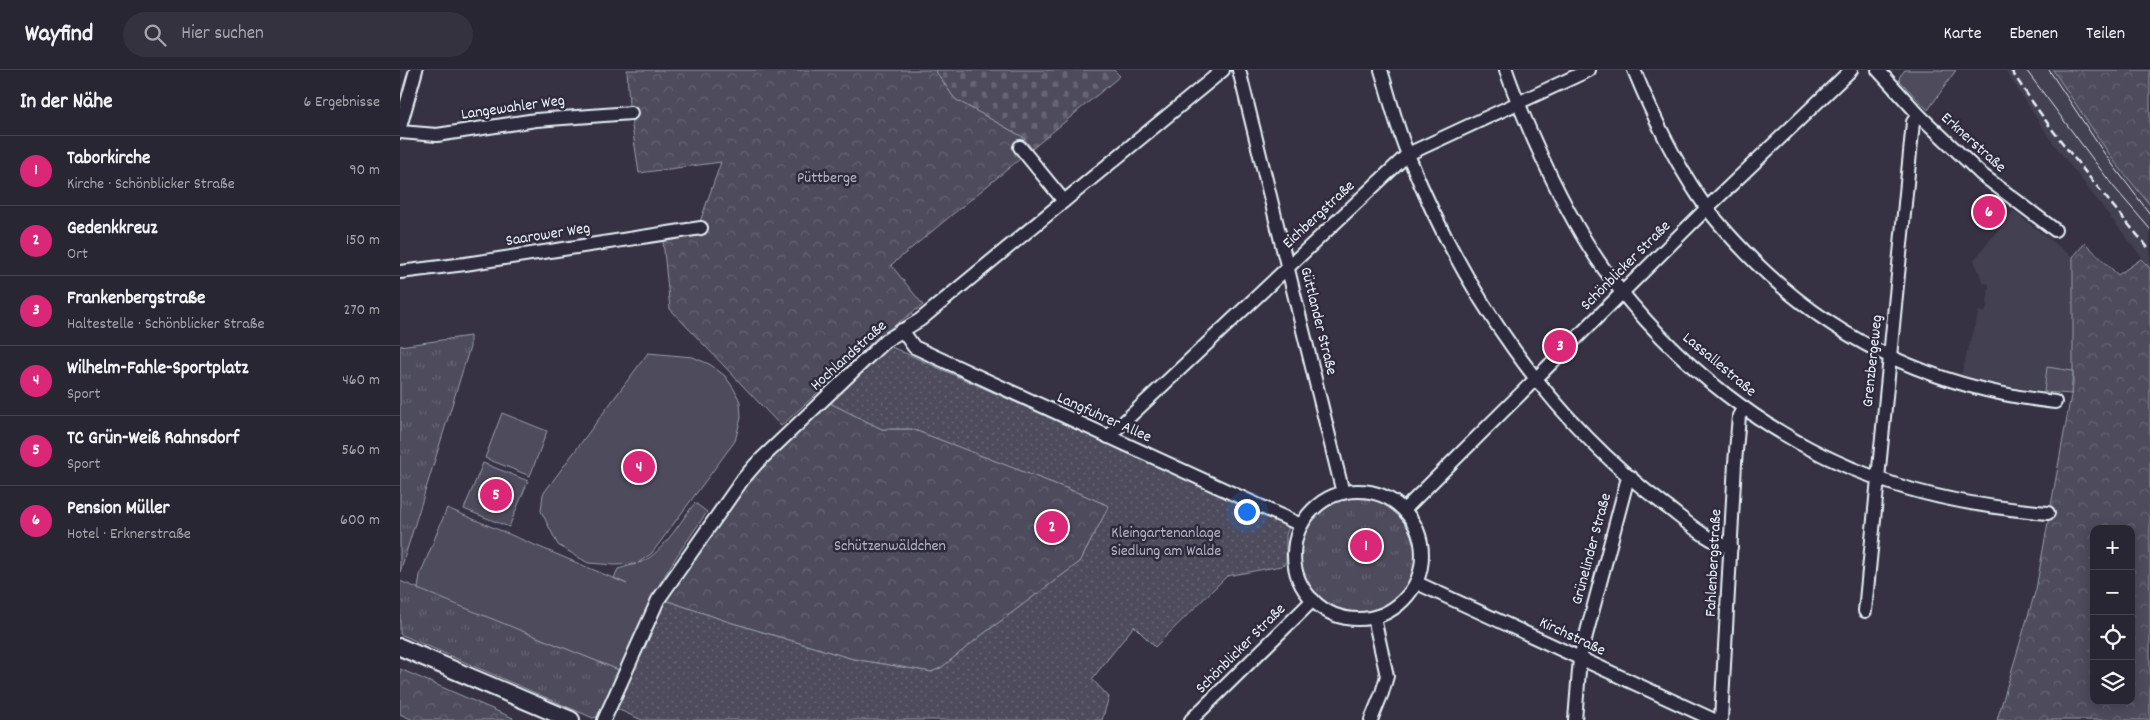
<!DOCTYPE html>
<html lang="de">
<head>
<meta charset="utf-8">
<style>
	:root { --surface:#282633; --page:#34323f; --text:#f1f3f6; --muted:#a5a5ac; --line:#44434e; --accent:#db2777 }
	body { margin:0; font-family:Dekko,sans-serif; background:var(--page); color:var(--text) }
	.controls { position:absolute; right:15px; bottom:15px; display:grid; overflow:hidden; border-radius:10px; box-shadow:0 2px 12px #0003 }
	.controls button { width:45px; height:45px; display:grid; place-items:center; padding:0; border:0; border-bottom:1px solid var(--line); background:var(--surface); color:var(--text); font:25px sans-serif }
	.you { position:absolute; left:846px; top:441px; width:18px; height:18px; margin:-12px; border:4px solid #fff; border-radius:50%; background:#1a73e8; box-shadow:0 0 0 8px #1a73e833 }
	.badge { display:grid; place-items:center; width:32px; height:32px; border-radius:50%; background:var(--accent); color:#fff; font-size:16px; font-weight:700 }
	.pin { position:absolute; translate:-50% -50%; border:2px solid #fff; box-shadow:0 1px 5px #0006 }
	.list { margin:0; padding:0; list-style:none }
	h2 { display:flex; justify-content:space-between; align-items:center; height:65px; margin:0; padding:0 20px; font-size:21px }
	h2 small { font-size:16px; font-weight:400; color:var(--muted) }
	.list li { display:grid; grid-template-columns:32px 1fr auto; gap:15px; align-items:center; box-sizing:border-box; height:70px; padding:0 20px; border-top:1px solid var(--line) }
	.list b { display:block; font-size:19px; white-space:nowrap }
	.list p { margin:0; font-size:16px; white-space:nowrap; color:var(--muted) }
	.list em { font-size:16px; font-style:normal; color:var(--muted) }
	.icon { flex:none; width:28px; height:28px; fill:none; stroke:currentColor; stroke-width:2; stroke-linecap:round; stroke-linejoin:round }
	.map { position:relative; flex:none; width:1750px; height:650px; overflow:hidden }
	header { display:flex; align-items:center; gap:30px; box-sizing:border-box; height:70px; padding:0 25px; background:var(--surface); border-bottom:1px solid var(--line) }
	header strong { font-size:24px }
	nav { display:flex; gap:28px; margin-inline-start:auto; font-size:18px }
	.search { width:350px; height:45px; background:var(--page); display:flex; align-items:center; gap:12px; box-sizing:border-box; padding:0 18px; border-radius:28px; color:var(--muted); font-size:19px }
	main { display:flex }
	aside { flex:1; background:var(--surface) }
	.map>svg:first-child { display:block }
</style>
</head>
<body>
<header>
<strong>Wayfind</strong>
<div class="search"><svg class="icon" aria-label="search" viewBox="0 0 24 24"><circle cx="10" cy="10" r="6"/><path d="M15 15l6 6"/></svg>Hier suchen</div>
<nav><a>Karte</a><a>Ebenen</a><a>Teilen</a></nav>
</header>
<main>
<aside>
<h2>In der Nähe<small>6 Ergebnisse</small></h2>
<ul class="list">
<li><span class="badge">1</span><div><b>Taborkirche</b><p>Kirche · Schönblicker Straße</p></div><em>90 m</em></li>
<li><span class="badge">2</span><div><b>Gedenkkreuz</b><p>Ort</p></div><em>150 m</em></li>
<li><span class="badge">3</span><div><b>Frankenbergstraße</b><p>Haltestelle · Schönblicker Straße</p></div><em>270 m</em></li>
<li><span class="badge">4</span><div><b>Wilhelm-Fahle-Sportplatz</b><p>Sport</p></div><em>460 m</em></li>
<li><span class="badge">5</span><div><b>TC Grün-Weiß Rahnsdorf</b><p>Sport</p></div><em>560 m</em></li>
<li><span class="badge">6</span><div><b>Pension Müller</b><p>Hotel · Erknerstraße</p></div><em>600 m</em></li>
</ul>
</aside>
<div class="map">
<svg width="1750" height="650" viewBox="0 0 1750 650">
	<defs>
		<pattern id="grass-tufts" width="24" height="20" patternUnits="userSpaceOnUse" patternTransform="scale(1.25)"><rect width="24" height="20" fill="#4d4b5c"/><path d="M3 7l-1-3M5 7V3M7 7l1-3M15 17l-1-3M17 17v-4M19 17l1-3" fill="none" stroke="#676574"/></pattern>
		<pattern id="forest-crowns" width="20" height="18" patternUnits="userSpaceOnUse" patternTransform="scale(1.25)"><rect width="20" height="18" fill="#4d4b5c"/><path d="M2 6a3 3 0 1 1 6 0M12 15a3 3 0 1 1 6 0" fill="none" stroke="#676574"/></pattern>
		<pattern id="cemetery-stones" width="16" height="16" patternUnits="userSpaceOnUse" patternTransform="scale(1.25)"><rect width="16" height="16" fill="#4d4b5c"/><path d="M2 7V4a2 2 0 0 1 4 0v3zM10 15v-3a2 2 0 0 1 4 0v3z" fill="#676574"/></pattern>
		<pattern id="garden-dots" width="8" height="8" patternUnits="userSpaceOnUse" patternTransform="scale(1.25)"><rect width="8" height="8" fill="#4d4b5c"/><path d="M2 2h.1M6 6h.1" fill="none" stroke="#676574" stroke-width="1.8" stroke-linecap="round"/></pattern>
	</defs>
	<rect width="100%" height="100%" fill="#363244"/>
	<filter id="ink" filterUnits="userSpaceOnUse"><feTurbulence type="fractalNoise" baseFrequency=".02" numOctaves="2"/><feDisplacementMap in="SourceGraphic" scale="10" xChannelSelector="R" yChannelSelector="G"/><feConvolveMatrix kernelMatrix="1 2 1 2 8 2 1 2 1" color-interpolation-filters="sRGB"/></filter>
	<g filter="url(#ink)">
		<g fill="#433f51">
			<polygon points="1605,0 1653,0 1714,91 1750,136 1750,198 1653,73"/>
			<polygon points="1613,141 1673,187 1673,301 1647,298 1644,322 1602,315 1561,305 1579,241 1585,243 1587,236 1589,214 1583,213 1574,190"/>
		</g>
		<g fill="url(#grass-tufts)" stroke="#9a9eaa">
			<polygon points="70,266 70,277 0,502 0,276"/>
			<circle cx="958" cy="485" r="58"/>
			<polygon points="0,511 219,600 199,646 193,648 0,564"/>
		</g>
		<g fill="url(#forest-crowns)" stroke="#9a9eaa" fill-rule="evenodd">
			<polygon points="227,0 535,0 555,29 623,67 632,79 491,195 523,235 481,265 381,356 270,239 263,171 295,166 321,92 239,103 229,36"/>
			<polygon points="1653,0 1750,0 1750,135 1714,91"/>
			<path d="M1685,173l33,32 23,-16 9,9v452h-153l39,-131 32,-178 5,-26v-128zM1694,459h37v172h-37z"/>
			<polygon points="428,332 482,359 512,359 684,425 709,436 680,492 582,565 541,598 531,602 453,589 329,552 265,530 322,445 356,403"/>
			<polygon points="0,599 113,648 112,650 13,650 0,644"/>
		</g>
		<polygon fill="url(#cemetery-stones)" stroke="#9a9eaa" points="535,0 714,0 720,6 632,79 623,67 555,29"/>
		<g fill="#4d4b5c" stroke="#9a9eaa">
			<polygon points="1505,0 1556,0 1528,40 1499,10 1500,6"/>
			<path d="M248,283l45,4 18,8 14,11 9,13 6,13 1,16 -6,23 -83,112 -14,10c21,-4 43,-43 57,-60l12,9 -31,45 -23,38 -34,75 -201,-81 2,-14 27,-67 180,76 -13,-6 4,-9 18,-5 -21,1 -27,-2 -30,-18 -17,-34 2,-17z"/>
			<polygon points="1647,297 1673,301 1671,324 1644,322"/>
			<polygon points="102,343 147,361 130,406 85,388"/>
			<polygon points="83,393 128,411 109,457 64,439"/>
		</g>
		<polygon fill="url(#garden-dots)" stroke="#9a9eaa" points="487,275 883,452 889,457 886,465 886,493 881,496 827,506 755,577 734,556 692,609 709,627 702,650 242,650 217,639 265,530 329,552 453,589 531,602 541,598 582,565 680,492 709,436 684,425 512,359 482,359 428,332"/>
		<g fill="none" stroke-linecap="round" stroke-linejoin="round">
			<g stroke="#e8f1f8" stroke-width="16">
				<g id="minor">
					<polyline points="839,0 943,423"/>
					<path d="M981,0c9,29 16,59 28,87 54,134 140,263 258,350 16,12 44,37 64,40"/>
					<path d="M1106,0c8,24 18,47 28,70 20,45 42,90 70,129 69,94 165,171 275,210 54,20 111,29 169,34"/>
					<path d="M1234,0c18,44 39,88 65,127 16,24 37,46 57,66 83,81 183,126 299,139"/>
					<polyline points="1478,0 1519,45 1581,104 1655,160"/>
					<polyline points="0,57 16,0"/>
					<polyline points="0,62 37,65 136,50 231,43"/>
					<polyline points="620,77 664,131"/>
					<polyline points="0,202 65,194 301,158"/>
					<polyline points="502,260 514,277 901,455"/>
					<polyline points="708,367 1008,84 1189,0"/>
					<circle cx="958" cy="485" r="64"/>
					<polyline points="1004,440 1307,138 1451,0"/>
					<polyline points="1017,513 1314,650"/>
					<polyline points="1465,541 1513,52 1519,45"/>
					<polyline points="204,650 258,530 343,409 356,394 485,271 520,250 823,0"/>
					<polyline points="791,650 913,530"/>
					<polyline points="971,650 982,623 987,606 974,548"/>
					<polyline points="1175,650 1180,588 1227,411 1231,407"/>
					<polyline points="1321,650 1335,393 1339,346 1344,338"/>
				</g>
			</g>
			<g stroke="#e8f1f8" stroke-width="20">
				<polyline id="major" points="0,577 171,650"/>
			</g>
			<use href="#minor" stroke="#2f2a3d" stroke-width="12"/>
			<use href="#major" stroke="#2f2a3d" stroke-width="16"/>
			<g stroke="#e8f1f8" stroke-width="1">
				<polyline points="1626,0 1713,116 1750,159"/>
				<polyline points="1649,0 1706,86 1750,144"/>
			</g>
			<path stroke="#e8f1f8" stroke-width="2.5" stroke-dasharray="8 4" stroke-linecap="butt" d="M1611,0c41,64 90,122 139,180"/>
		</g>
	</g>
	<g text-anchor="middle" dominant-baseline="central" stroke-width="5" stroke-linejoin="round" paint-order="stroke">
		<g font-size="16" fill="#e8f1f8" stroke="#2f2a3d">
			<text transform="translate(113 38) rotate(-8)">Langewahler Weg</text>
			<text transform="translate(1573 73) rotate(42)">Erknerstraße</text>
			<text transform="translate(919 145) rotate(-43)">Eichbergstraße</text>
			<text transform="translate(148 165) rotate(-9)">Saarower Weg</text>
			<text transform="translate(1226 196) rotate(-45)">Schönblicker Straße</text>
			<text transform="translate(918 251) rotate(76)">Güttlander Straße</text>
			<text transform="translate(449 286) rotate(-42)">Hochlandstraße</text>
			<text transform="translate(1473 291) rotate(-84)">Grenzbergeweg</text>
			<text transform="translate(1319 295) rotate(40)">Lassallestraße</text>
			<text transform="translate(704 348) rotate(24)">Langfuhrer Allee</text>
			<text transform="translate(1192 479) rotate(-75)">Grünelinder Straße</text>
			<text transform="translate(1314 493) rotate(-87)">Fahlenbergstraße</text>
			<text transform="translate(1172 567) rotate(25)">Kirchstraße</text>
			<text transform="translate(841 579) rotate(-45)">Schönblicker Straße</text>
		</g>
		<g font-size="16" fill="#b2b7c1" stroke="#2f2a3d">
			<text x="427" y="108">Püttberge</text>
			<text x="766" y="463">Kleingartenanlage<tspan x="766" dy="18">Siedlung am Walde</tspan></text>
			<text x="490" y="476">Schützenwäldchen</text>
		</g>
	</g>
</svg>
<div class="controls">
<button>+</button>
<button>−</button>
<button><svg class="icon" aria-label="locate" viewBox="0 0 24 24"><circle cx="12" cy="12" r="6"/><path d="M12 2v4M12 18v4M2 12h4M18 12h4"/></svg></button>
<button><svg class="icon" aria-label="layers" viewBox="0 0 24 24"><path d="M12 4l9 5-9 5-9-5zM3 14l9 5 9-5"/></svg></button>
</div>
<div class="you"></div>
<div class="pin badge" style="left:966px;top:476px">1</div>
<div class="pin badge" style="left:652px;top:457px">2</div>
<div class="pin badge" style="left:1160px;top:276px">3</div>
<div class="pin badge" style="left:239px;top:397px">4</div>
<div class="pin badge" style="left:96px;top:425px">5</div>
<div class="pin badge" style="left:1589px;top:142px">6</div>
</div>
</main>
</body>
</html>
